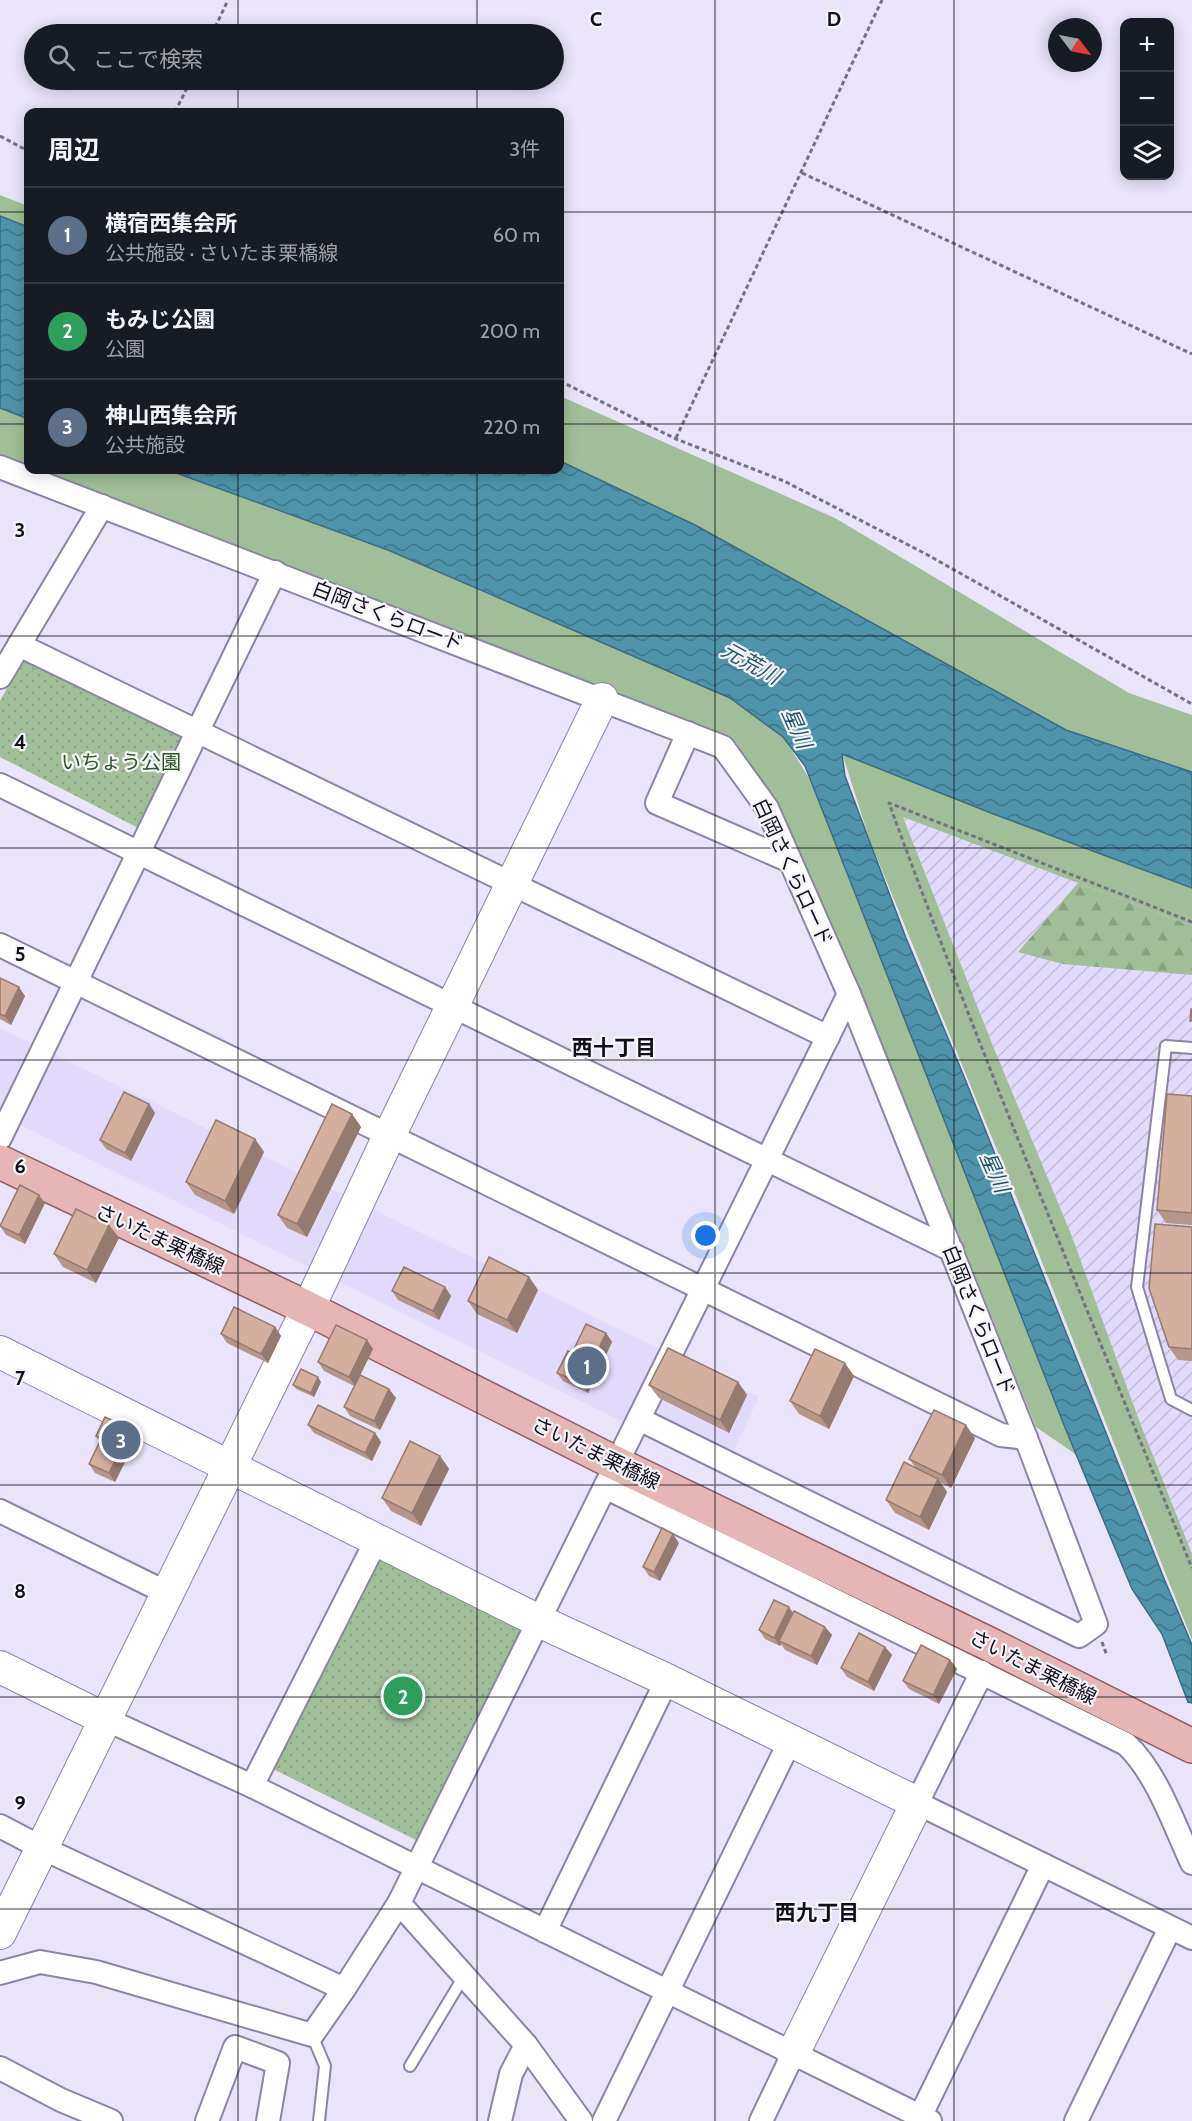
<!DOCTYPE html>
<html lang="ja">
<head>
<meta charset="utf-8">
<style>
	:root { --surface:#171b24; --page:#242831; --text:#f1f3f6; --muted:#9ea1a6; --line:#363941; --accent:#098f77 }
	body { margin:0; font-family:Cabin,"Noto Sans JP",sans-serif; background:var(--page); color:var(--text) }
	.controls { position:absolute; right:18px; top:18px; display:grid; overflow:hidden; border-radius:12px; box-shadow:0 3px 15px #0003 }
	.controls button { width:54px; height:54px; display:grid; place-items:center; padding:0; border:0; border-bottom:2px solid var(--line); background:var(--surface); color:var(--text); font:30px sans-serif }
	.compass { position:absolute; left:1048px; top:18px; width:54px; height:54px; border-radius:50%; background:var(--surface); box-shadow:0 3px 15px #0003; rotate:122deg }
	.you { position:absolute; left:706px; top:1236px; width:21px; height:21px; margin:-15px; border:4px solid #fff; border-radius:50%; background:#1a73e8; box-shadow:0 0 0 9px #1a73e833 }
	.badge { display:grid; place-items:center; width:39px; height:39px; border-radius:50%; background:var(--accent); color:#fff; font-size:20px; font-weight:700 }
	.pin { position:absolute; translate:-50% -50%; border:3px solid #fff; box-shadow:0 2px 6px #0006 }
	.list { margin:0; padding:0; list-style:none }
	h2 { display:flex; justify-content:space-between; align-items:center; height:78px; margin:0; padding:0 24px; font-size:26px }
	h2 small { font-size:20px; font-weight:400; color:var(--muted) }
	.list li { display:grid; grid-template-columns:39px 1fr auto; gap:18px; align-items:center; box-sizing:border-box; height:96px; padding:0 24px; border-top:2px solid var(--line) }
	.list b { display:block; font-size:22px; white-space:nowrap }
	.list p { margin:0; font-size:20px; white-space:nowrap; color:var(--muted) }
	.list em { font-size:20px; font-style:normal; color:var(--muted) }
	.icon { flex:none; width:33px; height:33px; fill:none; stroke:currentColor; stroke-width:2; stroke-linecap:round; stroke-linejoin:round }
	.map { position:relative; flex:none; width:1192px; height:2121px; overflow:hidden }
	.search { position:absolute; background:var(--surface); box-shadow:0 3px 15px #0003; left:24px; top:24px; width:540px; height:66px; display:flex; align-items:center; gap:15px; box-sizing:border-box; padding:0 21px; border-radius:33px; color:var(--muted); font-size:22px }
	.panel { position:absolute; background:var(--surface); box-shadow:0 3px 15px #0003; left:24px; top:108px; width:540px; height:366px; border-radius:12px }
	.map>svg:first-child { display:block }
</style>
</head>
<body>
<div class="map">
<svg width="1192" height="2121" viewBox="0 0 1192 2121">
	<defs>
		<pattern id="industrial-furrows" width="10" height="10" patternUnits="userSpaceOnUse" patternTransform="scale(1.5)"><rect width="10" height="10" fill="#e2dafd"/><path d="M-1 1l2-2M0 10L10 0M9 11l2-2" fill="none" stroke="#c1bad8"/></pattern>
		<pattern id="forest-firs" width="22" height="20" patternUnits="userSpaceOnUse" patternTransform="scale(1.5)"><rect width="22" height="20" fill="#a0bf98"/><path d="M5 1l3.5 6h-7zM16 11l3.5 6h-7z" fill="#89a382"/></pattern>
		<pattern id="park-dots" width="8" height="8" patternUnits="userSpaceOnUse" patternTransform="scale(1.5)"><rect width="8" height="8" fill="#a0bf98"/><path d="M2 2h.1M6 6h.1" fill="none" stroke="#89a382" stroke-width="1.8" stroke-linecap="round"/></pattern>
		<pattern id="water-waves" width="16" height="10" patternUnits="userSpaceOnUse" patternTransform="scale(1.5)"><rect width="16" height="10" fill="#4f94ab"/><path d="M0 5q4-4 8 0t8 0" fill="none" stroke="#40778a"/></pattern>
	</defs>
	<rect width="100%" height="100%" fill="#e9e4fa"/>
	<polygon fill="#e2dafd" points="0,1028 759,1397 731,1456 627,1424 0,1115"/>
	<polygon fill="url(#industrial-furrows)" points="903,816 1192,926 1192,1554 1139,1420 1071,1234 991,1041"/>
	<g fill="#a0bf98">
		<polygon points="0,195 28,206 28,227 0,216"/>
		<polygon points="560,396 835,518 1129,693 1192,715 1192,772 1066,730 695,525 560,461"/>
		<polygon points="0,408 28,419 28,467 0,456"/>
		<polygon points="34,470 168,470 388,550 730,698 782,735 814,786 1081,1458 1036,1427 868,1009 779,809 727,740"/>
		<polygon points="842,753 991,813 1192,888 1192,926 903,817 991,1041 1071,1234 1139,1420 1192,1554 1192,1640 1013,1189 870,841"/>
	</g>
	<polygon fill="url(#forest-firs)" points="1078,883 1192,926 1192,975 1063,964 1018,952"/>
	<g fill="url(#park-dots)">
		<polygon points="24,657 190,739 146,832 0,757 0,701"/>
		<polygon points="380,1556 529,1622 428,1846 273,1769"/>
	</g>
	<g fill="url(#water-waves)" stroke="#3d6c80" stroke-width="1.5">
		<polygon points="0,216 28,227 28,419 0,408"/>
		<polygon points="560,461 695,525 1066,730 1192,772 1192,888 991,813 842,754 845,776 906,938 963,1074 1165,1581 1192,1645 1192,1703 1188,1702 1162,1634 1132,1589 1066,1430 805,766 783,737 730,698 388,550 168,470 560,470"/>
	</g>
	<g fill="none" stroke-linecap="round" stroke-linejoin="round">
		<g stroke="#8c84a5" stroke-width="14">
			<g id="lane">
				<polyline points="1192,1048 1166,1046 1137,1287 1171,1399 1192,1410"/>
				<polyline points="312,2035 325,2066 319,2121"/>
				<polyline points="410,2066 464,1976"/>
			</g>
		</g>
		<g stroke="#8c84a5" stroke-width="26">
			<g id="street">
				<polyline points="0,467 723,747 767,808 849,994 1026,1438 1096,1624 1079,1636 639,1419"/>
				<polyline points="19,645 828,1037"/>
				<polyline points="0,677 102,506"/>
				<polyline points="688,733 657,803 790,861"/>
				<polyline points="0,785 952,1250"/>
				<polyline points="0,945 1001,1435 1026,1438"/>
				<polyline points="0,1138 275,572"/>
				<path d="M605,1487l521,257c31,29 48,81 66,119"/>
				<polyline points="0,1511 167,1593"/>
				<polyline points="982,1672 917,1803 1192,1938"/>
				<polyline points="105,1719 252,1786 930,2121"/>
				<polyline points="252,1786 377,1539"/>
				<polyline points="0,1826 42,1848 344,1989"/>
				<polyline points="399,1903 526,2045 581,2121"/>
				<polyline points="545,1931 667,1680"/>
				<polyline points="0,1973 40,1962 96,1972 312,2035 344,1989 399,1903 849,994"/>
				<polyline points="0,2068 61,2100 111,2121"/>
				<polyline points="207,2121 235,2047 278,2063 268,2121"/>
				<polyline points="500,2121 511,2074 526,2045"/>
				<polyline points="604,2121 790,1741"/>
				<polyline points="761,2121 793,2054"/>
				<polyline points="918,2121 1043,1865"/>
				<polyline points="1076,2121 1170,1928"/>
			</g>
		</g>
		<g stroke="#8c84a5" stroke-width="34">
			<g id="secondary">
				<polyline points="0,1352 539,1621 667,1680 917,1803 793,2054"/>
				<polyline points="0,1667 105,1719"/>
				<polyline points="0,1933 316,1292 389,1136 602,699"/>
			</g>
		</g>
		<g stroke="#915c61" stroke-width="36">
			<polyline id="primary" points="0,1162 307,1308 617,1464 987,1643 1192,1746"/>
		</g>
		<g stroke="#757181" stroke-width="3" stroke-dasharray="4.5 3" stroke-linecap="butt">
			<polyline points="212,34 228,0"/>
			<polyline points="175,112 191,80"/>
			<polyline points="0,136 28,151"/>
			<polyline points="802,173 1192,354"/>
			<polyline points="560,381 676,439 784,481 926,554 1192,704"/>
			<polyline points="676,438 882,0"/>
			<path d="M1192,922l-303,-119c94,258 200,511 303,765"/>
			<polyline points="1102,1642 1107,1656"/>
		</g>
		<use href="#lane" stroke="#fff" stroke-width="10"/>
		<use href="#street" stroke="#fff" stroke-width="22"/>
		<use href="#secondary" stroke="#fff" stroke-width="32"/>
		<use href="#primary" stroke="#e6b6b7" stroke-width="33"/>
	</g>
	<g fill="#b69688">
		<polygon points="0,978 25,996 11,1025 0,1019"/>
		<polygon points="1192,1096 1192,1225 1166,1223 1157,1210"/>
		<polygon points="149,1104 155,1113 131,1161 106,1149 100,1140"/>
		<polygon points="352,1114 361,1127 307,1237 287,1228 278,1215"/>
		<polygon points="255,1139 264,1152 234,1214 195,1195 186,1182"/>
		<polygon points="45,1203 25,1244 6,1235 0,1226"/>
		<polygon points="109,1225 119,1238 96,1283 63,1267 54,1254"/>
		<polygon points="1192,1227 1192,1361 1178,1360 1169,1347"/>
		<polygon points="529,1277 538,1290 517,1333 477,1314 468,1301"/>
		<polygon points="445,1287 451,1296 439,1320 398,1300 392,1291"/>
		<polygon points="275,1327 281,1336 268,1363 227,1343 221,1334"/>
		<polygon points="606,1333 612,1342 588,1393 563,1381 557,1373 572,1353"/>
		<polygon points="367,1340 373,1349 360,1375 389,1389 396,1398 380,1430 350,1416 344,1407 354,1386 324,1371 318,1362"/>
		<polygon points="854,1376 829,1429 799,1414 790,1401"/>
		<polygon points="321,1382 314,1397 296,1389 293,1385"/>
		<polygon points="738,1382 747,1395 729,1433 659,1398 649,1385"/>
		<polygon points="308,1425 375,1433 381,1442 372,1461 314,1433"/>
		<polygon points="96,1436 137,1438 115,1482 95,1473 89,1464 100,1442"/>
		<polygon points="975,1438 951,1488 941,1483 947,1492 929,1530 895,1513 886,1500 916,1468 909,1459"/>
		<polygon points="440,1456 449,1469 421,1526 391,1511 382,1498"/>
		<polygon points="679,1543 660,1581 649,1576 643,1567"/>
		<polygon points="793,1612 825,1627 832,1635 817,1665 785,1650 781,1644 780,1646 765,1639 759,1630"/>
		<polygon points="885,1647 892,1655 874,1691 847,1677 841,1668"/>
		<polygon points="950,1660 957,1669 939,1704 909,1689 903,1681"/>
	</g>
	<g fill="#947a6f">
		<polygon points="19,987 25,996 11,1025 5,1016"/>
		<polygon points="149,1104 155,1113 131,1161 125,1153"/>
		<polygon points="352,1114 361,1127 307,1237 297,1224"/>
		<polygon points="255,1139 264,1152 234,1214 225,1201"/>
		<polygon points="39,1195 45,1203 25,1244 19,1235"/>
		<polygon points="109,1225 119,1238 96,1283 87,1270"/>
		<polygon points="529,1277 538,1290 517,1333 507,1320"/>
		<polygon points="445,1287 451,1296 439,1320 433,1311"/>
		<polygon points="275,1327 281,1336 268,1363 261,1354"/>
		<polygon points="606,1333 612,1342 588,1393 582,1384"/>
		<polygon points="367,1340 373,1349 355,1386 349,1377"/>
		<polygon points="845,1363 854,1376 829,1429 820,1416"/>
		<polygon points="318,1377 321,1382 314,1397 311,1393"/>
		<polygon points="738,1382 747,1395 729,1433 720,1420"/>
		<polygon points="389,1389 396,1398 380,1430 374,1421"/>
		<polygon points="966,1425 975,1438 951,1488 942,1475"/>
		<polygon points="131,1429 137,1438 115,1482 109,1473"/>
		<polygon points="375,1433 381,1442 372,1461 365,1453"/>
		<polygon points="440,1456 449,1469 421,1526 412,1513"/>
		<polygon points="938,1479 947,1492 929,1530 920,1517"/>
		<polygon points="673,1534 679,1543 660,1581 654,1572"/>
		<polygon points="789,1607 795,1616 779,1641 781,1644 780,1646 774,1638"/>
		<polygon points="825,1627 832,1635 817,1665 811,1656"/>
		<polygon points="885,1647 892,1655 874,1691 868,1682"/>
		<polygon points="950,1660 957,1669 939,1704 933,1695"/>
	</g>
	<g fill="#d4af9e" stroke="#947a6f" stroke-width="1.5">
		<polygon points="0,978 19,987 5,1016 0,1014"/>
		<polygon points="1191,1009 1192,1009 1192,1021 1190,1021"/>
		<polygon points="124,1092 149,1104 125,1153 100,1140"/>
		<polygon points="1167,1094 1192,1096 1192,1213 1157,1210"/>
		<polygon points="332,1104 352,1114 297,1224 278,1215"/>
		<polygon points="216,1120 255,1139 225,1201 186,1182"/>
		<polygon points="20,1185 39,1195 19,1235 0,1226"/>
		<polygon points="76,1209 109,1225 87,1270 54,1254"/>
		<polygon points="1155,1224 1192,1227 1192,1349 1169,1347 1149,1288"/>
		<polygon points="489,1257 529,1277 507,1320 468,1301"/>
		<polygon points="404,1267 445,1287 433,1311 392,1291"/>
		<polygon points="234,1307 275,1327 261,1354 221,1334"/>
		<polygon points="586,1324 606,1333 582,1384 557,1373 568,1351 572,1353"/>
		<polygon points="336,1325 367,1340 349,1377 318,1362"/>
		<polygon points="668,1348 738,1382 720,1420 649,1385"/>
		<polygon points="815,1349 845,1363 820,1416 790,1401"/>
		<polygon points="301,1369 318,1377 311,1393 293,1385"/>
		<polygon points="360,1375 389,1389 374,1421 344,1407"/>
		<polygon points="318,1405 375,1433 365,1453 308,1425"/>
		<polygon points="934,1410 966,1425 942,1475 909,1459"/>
		<polygon points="105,1417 131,1429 109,1473 89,1464 101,1439 96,1436"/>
		<polygon points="410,1441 440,1456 412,1513 382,1498"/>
		<polygon points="904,1462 938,1479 920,1517 886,1500"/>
		<polygon points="662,1528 673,1534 654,1572 643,1567"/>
		<polygon points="774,1600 789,1607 774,1638 759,1630"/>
		<polygon points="794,1611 825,1627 811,1656 779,1641"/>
		<polygon points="859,1633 885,1647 868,1682 841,1668"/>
		<polygon points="921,1645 950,1660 933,1695 903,1681"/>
	</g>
	<path fill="none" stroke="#120f1b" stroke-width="1.5" stroke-opacity="0.55" d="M238,0v34M477,0v34M715,0v2121M954,0v2121M238,80v32M477,80v32M0,212h28M560,212h632M0,424h28M560,424h632M238,470v1651M477,470v1651M0,636h1192M0,848h1192M0,1060h1192M0,1273h1192M0,1485h1192M0,1697h1192M0,1909h1192"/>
	<g text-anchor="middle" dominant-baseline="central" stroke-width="4.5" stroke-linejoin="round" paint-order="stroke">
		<g font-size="20" fill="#120f1b" stroke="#f5f4fb">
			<text transform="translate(388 616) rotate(21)">白岡さくらロード</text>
			<text transform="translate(793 872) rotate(65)">白岡さくらロード</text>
			<text transform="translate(160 1239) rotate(25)">さいたま栗橋線</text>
			<text transform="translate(979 1320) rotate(68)">白岡さくらロード</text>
			<text transform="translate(596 1453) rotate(26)">さいたま栗橋線</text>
			<text transform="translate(1033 1667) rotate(27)">さいたま栗橋線</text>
		</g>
		<g font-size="20" fill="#29591a" stroke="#f5f4fb">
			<text x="121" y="762">いちょう公園</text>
		</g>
		<g font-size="21" font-style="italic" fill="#1e5768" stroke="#f5f4fb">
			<text transform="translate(751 663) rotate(29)">元荒川</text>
			<text transform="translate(797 728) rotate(66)">星川</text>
			<text transform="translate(995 1172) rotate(66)">星川</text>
		</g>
		<g font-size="21" font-weight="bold" fill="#120f1b" stroke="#f5f4fb">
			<text x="614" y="1047">西十丁目</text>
			<text x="817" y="1912">西九丁目</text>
		</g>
	</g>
	<g font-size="20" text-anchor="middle" font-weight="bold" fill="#120f1b" stroke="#f5f4fb" stroke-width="4.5" stroke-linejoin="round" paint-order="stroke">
		<text x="596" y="26">C</text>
		<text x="834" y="26">D</text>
		<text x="20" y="537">3</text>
		<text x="20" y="749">4</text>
		<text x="20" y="961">5</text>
		<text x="20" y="1173">6</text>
		<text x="20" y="1385">7</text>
		<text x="20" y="1598">8</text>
		<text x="20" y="1810">9</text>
	</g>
</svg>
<div class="controls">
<button>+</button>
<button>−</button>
<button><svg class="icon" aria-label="layers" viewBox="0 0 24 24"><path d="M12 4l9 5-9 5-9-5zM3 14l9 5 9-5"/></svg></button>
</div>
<svg class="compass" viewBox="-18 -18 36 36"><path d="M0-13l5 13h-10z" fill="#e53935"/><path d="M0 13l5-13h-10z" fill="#9ea1a6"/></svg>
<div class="you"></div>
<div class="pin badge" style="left:587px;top:1366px;background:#5c6f8a">1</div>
<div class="pin badge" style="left:403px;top:1696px;background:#2e9e5b">2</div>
<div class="pin badge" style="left:121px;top:1440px;background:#5c6f8a">3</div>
<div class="search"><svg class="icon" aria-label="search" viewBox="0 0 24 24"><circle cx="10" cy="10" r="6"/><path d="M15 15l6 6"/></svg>ここで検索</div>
<section class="panel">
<h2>周辺<small>3件</small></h2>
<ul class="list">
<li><span class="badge" style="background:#5c6f8a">1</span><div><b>横宿西集会所</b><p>公共施設 · さいたま栗橋線</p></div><em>60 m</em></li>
<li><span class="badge" style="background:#2e9e5b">2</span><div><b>もみじ公園</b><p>公園</p></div><em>200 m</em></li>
<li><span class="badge" style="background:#5c6f8a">3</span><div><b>神山西集会所</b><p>公共施設</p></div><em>220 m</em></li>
</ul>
</section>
</div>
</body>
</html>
